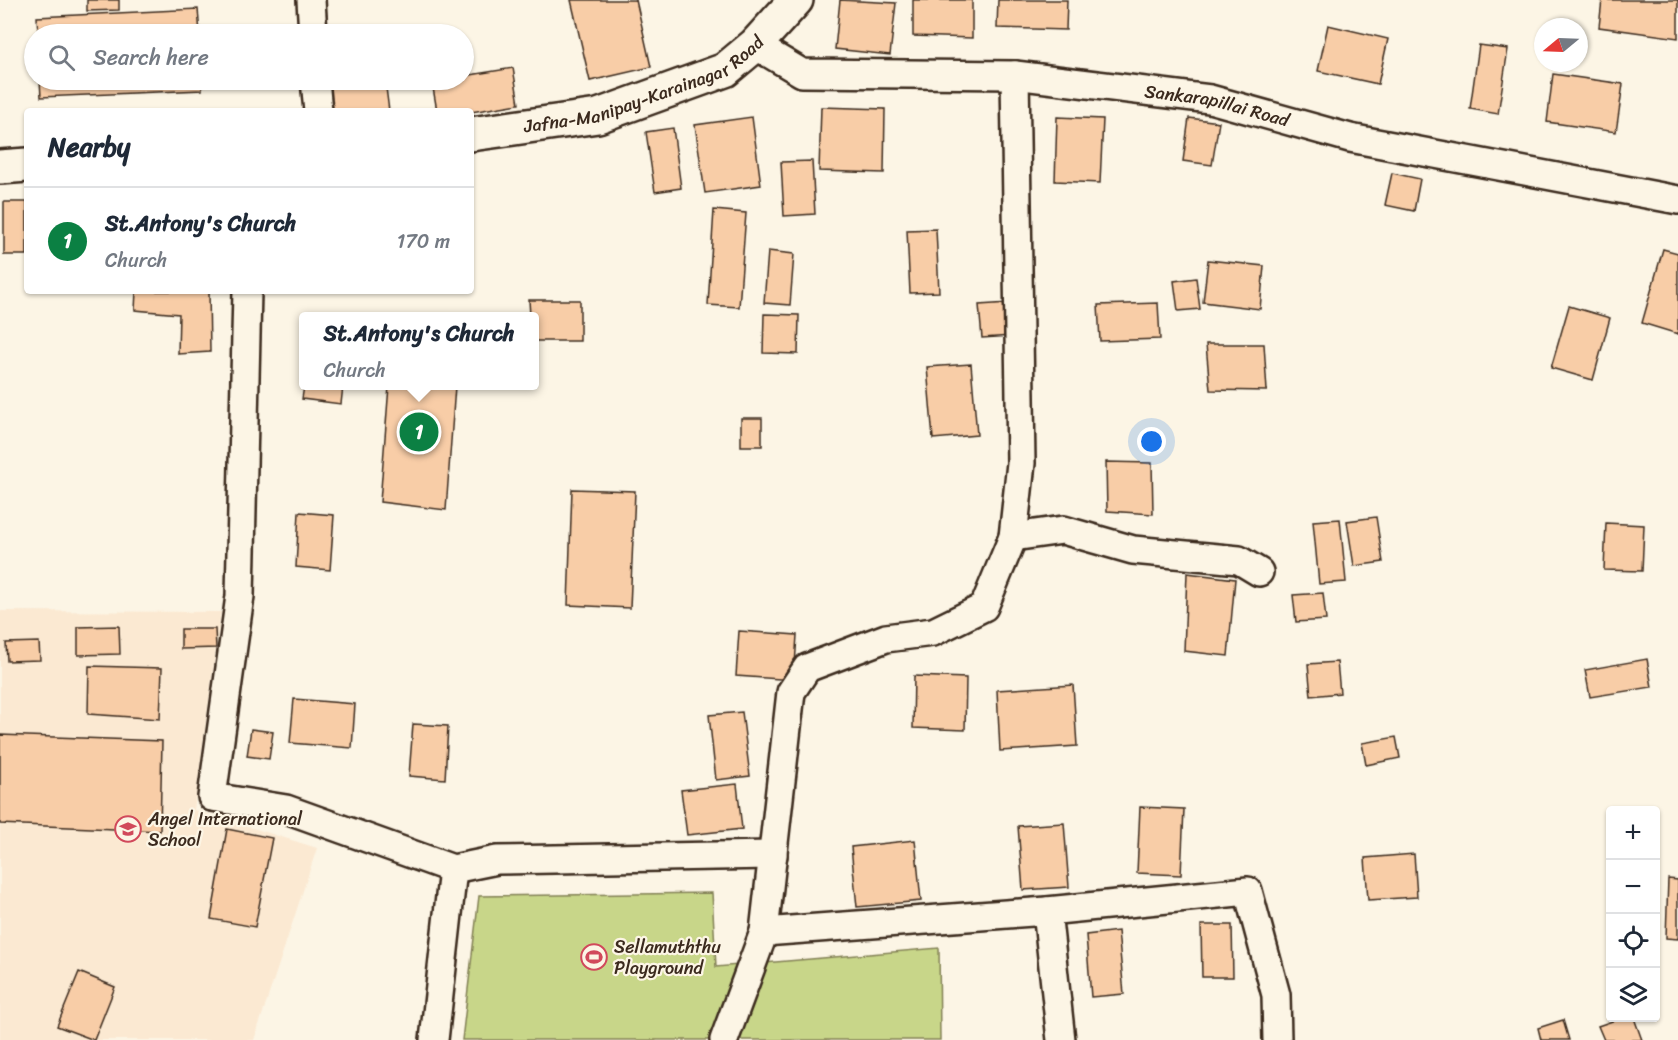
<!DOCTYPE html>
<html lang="en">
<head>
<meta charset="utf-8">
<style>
	:root { --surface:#fff; --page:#f2f2f3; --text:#1f2937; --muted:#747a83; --line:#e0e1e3; --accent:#0b8043 }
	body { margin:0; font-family:Sriracha,sans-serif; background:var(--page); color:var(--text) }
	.controls { position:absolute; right:18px; bottom:18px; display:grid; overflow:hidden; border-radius:6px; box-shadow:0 2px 4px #0004 }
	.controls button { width:54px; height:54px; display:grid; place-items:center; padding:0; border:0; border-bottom:2px solid var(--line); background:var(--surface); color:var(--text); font:30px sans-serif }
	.compass { position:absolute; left:1534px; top:18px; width:54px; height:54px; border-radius:50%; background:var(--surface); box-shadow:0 2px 4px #0004; rotate:251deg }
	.you { position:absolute; left:1152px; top:442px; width:21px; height:21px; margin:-15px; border:4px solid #fff; border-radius:50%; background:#1a73e8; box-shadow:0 0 0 9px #1a73e833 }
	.badge { display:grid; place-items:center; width:39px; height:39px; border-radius:50%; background:var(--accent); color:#fff; font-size:20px; font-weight:700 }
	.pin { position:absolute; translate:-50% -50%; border:3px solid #fff; box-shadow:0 2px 6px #0006 }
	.popup { position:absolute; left:299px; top:312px; width:240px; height:78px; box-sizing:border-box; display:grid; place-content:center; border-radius:6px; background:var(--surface); filter:drop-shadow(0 2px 4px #0005); font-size:20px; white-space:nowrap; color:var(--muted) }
	.popup b { font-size:22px; color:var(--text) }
	.popup::after { content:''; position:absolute; left:50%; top:100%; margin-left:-12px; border:12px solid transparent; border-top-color:var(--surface) }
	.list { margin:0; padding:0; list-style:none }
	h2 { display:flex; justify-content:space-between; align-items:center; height:78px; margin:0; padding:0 24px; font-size:26px }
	h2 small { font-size:20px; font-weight:400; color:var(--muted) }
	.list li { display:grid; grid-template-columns:39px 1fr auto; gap:18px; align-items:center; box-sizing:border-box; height:108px; padding:0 24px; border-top:2px solid var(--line) }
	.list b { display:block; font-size:22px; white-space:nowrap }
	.list p { margin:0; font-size:20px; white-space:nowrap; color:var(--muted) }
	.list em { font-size:20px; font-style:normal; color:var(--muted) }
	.icon { flex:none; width:33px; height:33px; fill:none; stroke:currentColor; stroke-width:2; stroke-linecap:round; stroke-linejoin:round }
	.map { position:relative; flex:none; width:1678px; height:1040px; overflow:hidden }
	.search { position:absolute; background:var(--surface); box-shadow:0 2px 4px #0004; left:24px; top:24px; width:450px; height:66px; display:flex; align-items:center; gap:15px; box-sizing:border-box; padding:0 21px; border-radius:33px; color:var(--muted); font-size:22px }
	.panel { position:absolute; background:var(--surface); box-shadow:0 2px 4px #0004; left:24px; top:108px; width:450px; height:186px; border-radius:6px }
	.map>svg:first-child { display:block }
</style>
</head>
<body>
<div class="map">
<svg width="1678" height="1040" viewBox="0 0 1678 1040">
	<rect width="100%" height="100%" fill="#fcf5e5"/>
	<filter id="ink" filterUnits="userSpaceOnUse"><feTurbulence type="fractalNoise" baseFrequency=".0167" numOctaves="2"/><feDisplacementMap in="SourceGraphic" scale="12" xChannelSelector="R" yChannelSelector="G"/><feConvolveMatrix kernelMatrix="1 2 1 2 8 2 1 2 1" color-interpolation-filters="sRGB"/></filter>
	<g filter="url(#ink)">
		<polygon fill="#fbe9d2" points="0,611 221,612 194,810 317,848 254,1040 0,1040"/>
		<polygon fill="#c8d689" stroke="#828054" stroke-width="1.5" points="712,893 716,967 939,948 940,1040 462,1040 479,896"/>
		<g fill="#f8cda7" stroke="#3b2a1e" stroke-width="1.5">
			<polygon points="87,0 119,0 119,10 87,11"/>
			<polygon points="571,0 636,0 651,67 590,81"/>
			<polygon points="840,0 896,3 890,55 835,49"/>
			<polygon points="913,0 972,0 972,38 913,36"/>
			<polygon points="998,0 1067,0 1066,30 997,28"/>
			<polygon points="1602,0 1678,0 1678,38 1599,27"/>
			<polygon points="198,9 200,34 38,34 37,17"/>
			<polygon points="1328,25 1388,39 1378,84 1318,71"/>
			<polygon points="1479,45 1508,49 1498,114 1470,109"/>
			<polygon points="513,68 519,104 471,112 437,111 432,82 464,80 464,76"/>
			<polygon points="1553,74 1623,84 1616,132 1547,122"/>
			<polygon points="40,80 202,80 202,90 41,97"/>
			<polygon points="320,80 385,80 389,111 324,111"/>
			<polygon points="821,107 885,109 884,173 819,171"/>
			<polygon points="752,117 761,185 705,193 695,125"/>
			<polygon points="1057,117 1103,119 1100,183 1055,181"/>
			<polygon points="1189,118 1219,122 1212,165 1183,161"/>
			<polygon points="673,128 681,188 655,192 646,132"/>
			<polygon points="812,161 815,214 784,216 781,162"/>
			<polygon points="1392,173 1420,179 1414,211 1385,205"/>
			<rect x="4" y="202" width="23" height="53"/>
			<polygon points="714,210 746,213 739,307 708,305"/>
			<polygon points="936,229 939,292 910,293 907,230"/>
			<polygon points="1663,249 1678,253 1678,334 1642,323"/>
			<polygon points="768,251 794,254 790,305 764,303"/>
			<polygon points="1208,260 1264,266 1260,309 1203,302"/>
			<polygon points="1196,278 1200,309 1178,311 1174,281"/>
			<polygon points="136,291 209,291 210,352 178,354 179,314 135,310"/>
			<polygon points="529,300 580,300 580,341 534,341 534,316 530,316"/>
			<polygon points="1009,303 1012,336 982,338 979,305"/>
			<polygon points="1158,303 1160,339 1100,341 1098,305"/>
			<polygon points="1569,306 1610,318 1593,380 1551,368"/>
			<polygon points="764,314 799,315 798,354 763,353"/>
			<polygon points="1206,344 1264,344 1267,391 1210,390"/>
			<polygon points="971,364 977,435 933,439 927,367"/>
			<polygon points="304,386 343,386 341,404 302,399"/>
			<polygon points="389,386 455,386 446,510 380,502"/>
			<rect x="741" y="418" width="21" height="28"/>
			<polygon points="1106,462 1152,463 1153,514 1107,511"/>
			<polygon points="572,489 635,491 630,608 568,605"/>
			<polygon points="299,512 334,515 330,570 296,567"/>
			<polygon points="1376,517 1383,562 1354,566 1347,521"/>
			<polygon points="1340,519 1346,582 1319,584 1313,521"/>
			<polygon points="1606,523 1644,525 1642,571 1604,570"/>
			<polygon points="1187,573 1235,579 1228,656 1184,651"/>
			<polygon points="1323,593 1326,620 1296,622 1293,595"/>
			<polygon points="119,626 120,654 78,655 78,627"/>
			<polygon points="181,629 215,629 216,648 181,649"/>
			<polygon points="739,631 797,635 794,680 736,676"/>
			<polygon points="39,642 40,660 7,661 6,643"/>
			<polygon points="1647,659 1652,687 1590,697 1585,670"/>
			<polygon points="1337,662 1340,693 1311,696 1308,664"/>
			<polygon points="89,666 162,668 160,719 88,714"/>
			<polygon points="914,676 966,678 965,730 913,728"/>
			<polygon points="1073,685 1077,746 1000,751 997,690"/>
			<polygon points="294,699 355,704 352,748 290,743"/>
			<polygon points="742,712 750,776 716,780 709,715"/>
			<polygon points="413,724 448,726 445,779 409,776"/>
			<polygon points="251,729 273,732 269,759 247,756"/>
			<polygon points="0,735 162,741 160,831 0,824"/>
			<polygon points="1396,737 1400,758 1366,765 1362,743"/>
			<polygon points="737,784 742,829 687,835 681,790"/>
			<polygon points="1140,807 1184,809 1181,875 1137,873"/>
			<polygon points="1064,823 1069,887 1023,890 1018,826"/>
			<polygon points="227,829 272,838 255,927 211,919"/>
			<polygon points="915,840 921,901 857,907 851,847"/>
			<polygon points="1414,854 1417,897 1368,900 1365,858"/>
			<polygon points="1668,879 1678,880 1678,939 1666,938"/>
			<polygon points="1201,925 1232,925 1233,977 1202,977"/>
			<polygon points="1118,931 1124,994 1091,997 1086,935"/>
			<polygon points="79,972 115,987 94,1040 57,1026"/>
			<polygon points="1621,1018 1634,1018 1642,1040 1604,1040 1598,1026"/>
			<polygon points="1563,1020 1569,1040 1541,1040 1538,1028"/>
		</g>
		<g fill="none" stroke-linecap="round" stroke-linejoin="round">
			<g stroke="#3b2a1e" stroke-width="32">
				<g id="minor">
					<polyline points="311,0 313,34"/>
					<path id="s1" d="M755,45l47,28 213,2 195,24 140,39 328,62"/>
					<polyline points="315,80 318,111"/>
					<polyline points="247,291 240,596 212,797 286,809 453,869 497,860 773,855"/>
					<polyline points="1013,537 1063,530 1133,550 1239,560 1259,572"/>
					<polyline points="1047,911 1061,1040"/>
					<polyline points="764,932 1047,911 1248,891 1276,995 1277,1040"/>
					<polyline points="434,1040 453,869"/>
					<polyline points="724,1040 764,932 791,692 807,668 886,638 933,632 984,607 1013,537 1021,463 1015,75"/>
				</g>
			</g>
			<g stroke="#3b2a1e" stroke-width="38">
				<g id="primary">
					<path id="s2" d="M471,134l127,-18 127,-46 30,-25 41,-45"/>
					<polyline points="0,167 27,165"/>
				</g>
			</g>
			<use href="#minor" stroke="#fcf5e5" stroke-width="27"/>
			<use href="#primary" stroke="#fcf5e5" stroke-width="33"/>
		</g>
	</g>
	<defs>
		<g id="school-ring" transform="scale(1.35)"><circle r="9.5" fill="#fcf5e5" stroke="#d1495b" stroke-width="1.5"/><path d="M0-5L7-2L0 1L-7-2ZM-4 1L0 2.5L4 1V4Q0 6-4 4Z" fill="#d1495b"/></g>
		<g id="stadium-ring" transform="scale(1.35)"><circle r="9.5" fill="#fcf5e5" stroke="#d1495b" stroke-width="1.5"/><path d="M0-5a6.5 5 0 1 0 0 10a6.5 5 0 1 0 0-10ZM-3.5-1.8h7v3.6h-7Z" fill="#d1495b"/></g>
	</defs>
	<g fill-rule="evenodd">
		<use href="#school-ring" x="128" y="829"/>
		<use href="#stadium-ring" x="594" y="957"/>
	</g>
	<g text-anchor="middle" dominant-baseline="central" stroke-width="4.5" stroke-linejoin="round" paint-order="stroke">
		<g font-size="18" fill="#3b2a1e" stroke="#fcf5e5">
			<text stroke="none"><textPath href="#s2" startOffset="182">Jafna-Manipay-Karainagar Road</textPath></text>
			<text stroke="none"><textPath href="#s1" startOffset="472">Sankarapillai Road</textPath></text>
		</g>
		<g font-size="18" fill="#3b2a1e" stroke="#fcf5e5" text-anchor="start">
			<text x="148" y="819">Angel International<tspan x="148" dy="21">School</tspan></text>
			<text x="614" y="947">Sellamuththu<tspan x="614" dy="21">Playground</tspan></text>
		</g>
	</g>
</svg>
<div class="controls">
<button>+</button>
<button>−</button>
<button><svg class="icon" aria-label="locate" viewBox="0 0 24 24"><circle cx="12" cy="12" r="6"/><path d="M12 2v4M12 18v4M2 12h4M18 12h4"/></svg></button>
<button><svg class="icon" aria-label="layers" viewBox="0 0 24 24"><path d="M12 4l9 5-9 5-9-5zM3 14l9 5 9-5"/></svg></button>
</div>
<svg class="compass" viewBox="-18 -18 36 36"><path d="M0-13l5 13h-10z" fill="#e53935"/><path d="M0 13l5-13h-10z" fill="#747a83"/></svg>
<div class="you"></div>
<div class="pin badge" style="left:419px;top:432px">1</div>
<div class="popup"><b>St.Antony's Church</b>Church</div>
<div class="search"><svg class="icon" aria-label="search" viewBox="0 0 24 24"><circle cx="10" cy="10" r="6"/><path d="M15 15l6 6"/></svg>Search here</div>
<section class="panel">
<h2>Nearby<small></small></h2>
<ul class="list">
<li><span class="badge">1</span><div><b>St.Antony's Church</b><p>Church</p></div><em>170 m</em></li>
</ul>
</section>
</div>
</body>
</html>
